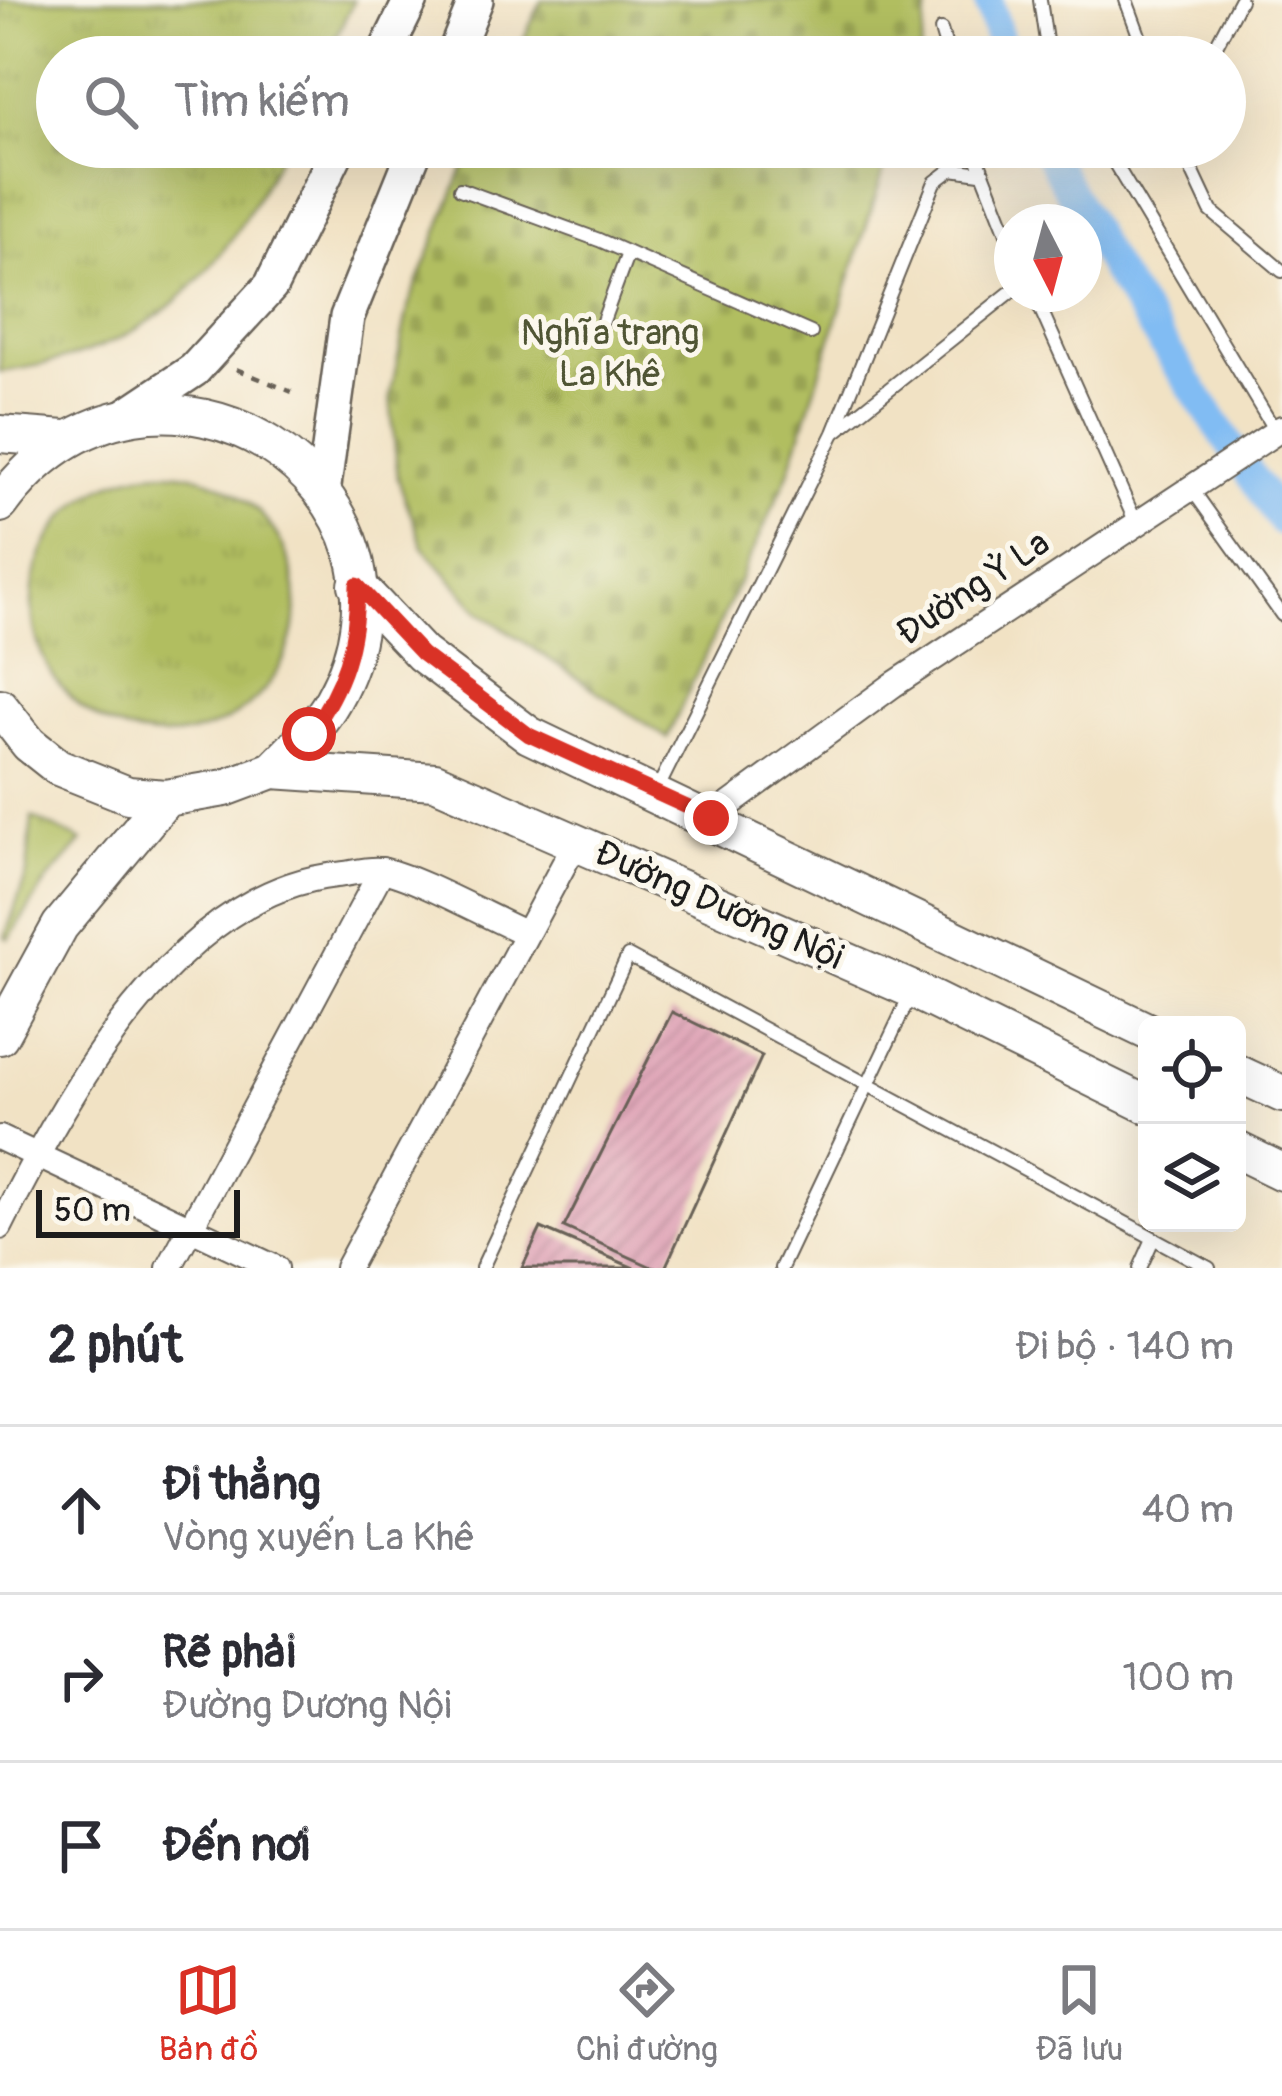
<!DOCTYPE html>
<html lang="vi">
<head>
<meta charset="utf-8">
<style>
	:root { --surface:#fff; --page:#f2f2f3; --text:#2b2b33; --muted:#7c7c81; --line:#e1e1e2; --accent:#d93025 }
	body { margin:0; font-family:Pangolin,sans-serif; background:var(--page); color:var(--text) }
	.controls { position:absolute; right:36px; bottom:36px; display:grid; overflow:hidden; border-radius:18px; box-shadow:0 12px 48px #0002 }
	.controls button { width:108px; height:108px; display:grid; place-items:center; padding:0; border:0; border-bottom:3px solid var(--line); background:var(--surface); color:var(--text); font:60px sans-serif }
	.compass { position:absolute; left:994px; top:204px; width:108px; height:108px; border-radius:50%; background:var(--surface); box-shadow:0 12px 48px #0002; rotate:174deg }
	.scale { position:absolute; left:36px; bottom:30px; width:204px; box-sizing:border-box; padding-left:12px; border:6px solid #1c1c1c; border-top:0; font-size:33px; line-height:42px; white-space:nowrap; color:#1c1c1c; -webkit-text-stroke:9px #fbf7ec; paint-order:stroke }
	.stop { position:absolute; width:36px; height:36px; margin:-27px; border:9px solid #d93025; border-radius:50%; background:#fff }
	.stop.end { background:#d93025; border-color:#fff; box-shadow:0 3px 12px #0008 }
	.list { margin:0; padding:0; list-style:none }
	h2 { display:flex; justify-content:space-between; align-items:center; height:156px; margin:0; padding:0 48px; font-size:51px }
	h2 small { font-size:39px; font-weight:400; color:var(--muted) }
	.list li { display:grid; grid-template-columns:78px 1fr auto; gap:36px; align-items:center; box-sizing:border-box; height:168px; padding:0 48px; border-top:3px solid var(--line) }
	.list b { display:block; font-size:45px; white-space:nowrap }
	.list p { margin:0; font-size:39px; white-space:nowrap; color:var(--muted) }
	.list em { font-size:39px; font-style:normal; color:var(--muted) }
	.icon { flex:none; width:66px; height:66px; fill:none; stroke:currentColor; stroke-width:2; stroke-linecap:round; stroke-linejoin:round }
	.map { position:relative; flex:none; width:1282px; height:1268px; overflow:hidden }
	.search { position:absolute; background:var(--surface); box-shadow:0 12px 48px #0002; left:36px; right:36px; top:36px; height:132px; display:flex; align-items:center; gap:30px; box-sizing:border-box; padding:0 42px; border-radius:66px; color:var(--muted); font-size:45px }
	.sheet { height:660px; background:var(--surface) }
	nav { display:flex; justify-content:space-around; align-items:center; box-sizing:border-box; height:168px; border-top:3px solid var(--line); background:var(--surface); font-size:33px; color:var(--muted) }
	nav a { display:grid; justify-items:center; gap:6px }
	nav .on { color:var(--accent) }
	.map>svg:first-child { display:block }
</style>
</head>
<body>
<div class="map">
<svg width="1282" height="1268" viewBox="0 0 1282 1268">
	<defs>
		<pattern id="grass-tufts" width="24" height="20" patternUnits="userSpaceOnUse" patternTransform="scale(3)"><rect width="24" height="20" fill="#b1be60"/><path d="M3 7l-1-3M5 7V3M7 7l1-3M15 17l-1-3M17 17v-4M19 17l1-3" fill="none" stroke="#98a353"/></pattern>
		<pattern id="cemetery-stones" width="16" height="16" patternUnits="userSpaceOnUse" patternTransform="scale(3)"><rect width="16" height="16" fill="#b1be60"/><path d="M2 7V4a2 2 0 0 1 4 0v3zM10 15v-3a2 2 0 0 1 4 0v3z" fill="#98a353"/></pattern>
		<pattern id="building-hatch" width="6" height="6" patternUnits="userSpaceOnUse" patternTransform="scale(3)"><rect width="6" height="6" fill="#e0a6b8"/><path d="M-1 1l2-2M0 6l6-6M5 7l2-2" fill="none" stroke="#c08e9e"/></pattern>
	</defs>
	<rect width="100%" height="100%" fill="#fbf7ec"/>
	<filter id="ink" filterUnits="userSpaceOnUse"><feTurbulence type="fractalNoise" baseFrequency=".00833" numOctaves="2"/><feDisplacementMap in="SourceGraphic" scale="24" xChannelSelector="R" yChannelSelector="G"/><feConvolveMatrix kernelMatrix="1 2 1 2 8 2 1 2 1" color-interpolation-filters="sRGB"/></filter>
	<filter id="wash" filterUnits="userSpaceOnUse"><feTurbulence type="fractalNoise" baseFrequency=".004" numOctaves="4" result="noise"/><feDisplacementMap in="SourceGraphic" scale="48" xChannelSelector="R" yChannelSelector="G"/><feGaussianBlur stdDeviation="2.7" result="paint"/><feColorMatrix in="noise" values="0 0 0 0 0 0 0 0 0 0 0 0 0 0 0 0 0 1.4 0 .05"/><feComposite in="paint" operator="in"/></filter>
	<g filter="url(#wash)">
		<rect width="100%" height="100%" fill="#f1e2c4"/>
		<g fill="url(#grass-tufts)" stroke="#666d3e" stroke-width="3">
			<path d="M0,0h354l-28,57h-269v90h226c-64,135 -130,204 -283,225z"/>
			<circle cx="164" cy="604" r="132"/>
			<polygon points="32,817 82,841 46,882 9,939 5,937 27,873"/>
		</g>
		<g fill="url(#cemetery-stones)" stroke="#666d3e" stroke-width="3">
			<polygon points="542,0 928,0 920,57 515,57"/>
			<polygon points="472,147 891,147 788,475 667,738 481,613 423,547 398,479 390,397 409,304"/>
		</g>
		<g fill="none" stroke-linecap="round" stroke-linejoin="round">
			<g stroke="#81bcf3" stroke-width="30">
				<polyline points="988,0 1005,57"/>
				<polyline points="1045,147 1114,271 1282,522"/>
			</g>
		</g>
		<g id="blocks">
			<g fill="url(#building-hatch)">
				<polygon points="672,1012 762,1056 665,1268 654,1268 564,1227"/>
				<polygon points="541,1228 634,1268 522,1268"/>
			</g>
		</g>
	</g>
	<g filter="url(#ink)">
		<use href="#blocks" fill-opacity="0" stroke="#676157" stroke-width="3"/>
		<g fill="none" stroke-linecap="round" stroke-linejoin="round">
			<g stroke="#676157" stroke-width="16">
				<g id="service">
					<polyline points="1040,0 1046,41 1055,57"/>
					<polyline points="1126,0 1147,57"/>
					<polyline points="941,30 949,57"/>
					<polyline points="1210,57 1240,0"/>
					<polyline points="973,147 1012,246"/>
					<polyline points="1105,147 1278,436"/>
					<polyline points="1181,147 1211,211 1282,271"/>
					<polyline points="460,189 599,240 811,333"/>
					<polyline points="1034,294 1136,523"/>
					<polyline points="596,340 628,253"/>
					<polyline points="835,432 1012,291"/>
					<polyline points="1191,488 1282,615"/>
					<polyline points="657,790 834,433 935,182 952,169 980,173"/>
					<polyline points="482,1268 628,956 1209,1268"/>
					<polyline points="781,1268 910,996"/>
					<polyline points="1140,1268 1153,1239"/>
				</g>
			</g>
			<g stroke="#676157" stroke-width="28">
				<g id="minor">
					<polyline points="711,818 893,685 1282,428"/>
					<polyline points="0,1138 276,1268"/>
					<path d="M0,1227c66,-131 175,-334 336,-352 14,-1 32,-7 45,-5 29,4 112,49 144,63"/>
					<polyline points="169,1268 382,870"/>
					<polyline points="347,1268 576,842"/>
				</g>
			</g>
			<g stroke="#676157" stroke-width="38">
				<g id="secondary">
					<polyline points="383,57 411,0"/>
					<polyline points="453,57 476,0"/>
					<polyline points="125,416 194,370 271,286 339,147"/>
					<polyline points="323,493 347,317 416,147"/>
				</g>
			</g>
			<g stroke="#676157" stroke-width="40">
				<g id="primary">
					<polyline points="0,434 65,439"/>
					<path d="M0,504c155,-211 451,-14 333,196 -15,27 -39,48 -60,70"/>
					<polyline points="357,585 422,654 529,735 1147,1031"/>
					<polyline points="0,707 29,744 58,767 128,795 166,798 225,788 273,770 435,781 913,990 1147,1105"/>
					<polyline points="0,1036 60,926 166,798"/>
					<polyline points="1237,1073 1282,1094"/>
					<polyline points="1237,1150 1282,1172"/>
				</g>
			</g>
			<polyline stroke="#676157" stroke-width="4.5" stroke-dasharray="9 9" stroke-linecap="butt" points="236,369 292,392"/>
			<use href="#service" stroke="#fff" stroke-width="12"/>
			<use href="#minor" stroke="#fff" stroke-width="24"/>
			<use href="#secondary" stroke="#fff" stroke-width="33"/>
			<use href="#primary" stroke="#fff" stroke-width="36"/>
		</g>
	</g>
	<g fill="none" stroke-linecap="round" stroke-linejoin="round" filter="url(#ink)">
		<path stroke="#d93025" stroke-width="15" d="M309,734c35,-48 48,-90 48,-149l65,69 107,81 182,83"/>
	</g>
	<g text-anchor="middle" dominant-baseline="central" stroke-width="10" stroke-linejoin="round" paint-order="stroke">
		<g font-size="36" fill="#505534" stroke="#fbf7ec">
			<text x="610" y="333">Nghĩa trang<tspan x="610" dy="41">La Khê</tspan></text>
		</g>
		<g font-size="36" fill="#1c1c1c" stroke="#fbf7ec">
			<text transform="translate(973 588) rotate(-34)">Đường Ỷ La</text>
			<text transform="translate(719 905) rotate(24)">Đường Dương Nội</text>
		</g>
	</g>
</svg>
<div class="controls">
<button><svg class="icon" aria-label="locate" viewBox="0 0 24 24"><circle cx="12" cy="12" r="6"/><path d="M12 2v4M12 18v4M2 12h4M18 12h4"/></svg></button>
<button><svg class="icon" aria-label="layers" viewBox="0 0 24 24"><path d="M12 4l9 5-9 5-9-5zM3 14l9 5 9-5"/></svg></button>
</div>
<svg class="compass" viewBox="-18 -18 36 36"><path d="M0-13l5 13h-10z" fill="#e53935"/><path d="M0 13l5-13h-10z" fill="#7c7c81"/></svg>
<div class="scale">50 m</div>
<div class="stop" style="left:309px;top:734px"></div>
<div class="stop end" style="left:711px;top:818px"></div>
<div class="search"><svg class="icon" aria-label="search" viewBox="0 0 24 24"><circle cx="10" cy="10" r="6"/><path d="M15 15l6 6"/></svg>Tìm kiếm</div>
</div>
<section class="sheet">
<h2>2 phút<small>Đi bộ · 140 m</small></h2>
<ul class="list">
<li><svg class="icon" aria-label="ahead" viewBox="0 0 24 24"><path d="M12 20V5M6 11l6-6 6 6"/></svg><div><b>Đi thẳng</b><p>Vòng xuyến La Khê</p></div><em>40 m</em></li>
<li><svg class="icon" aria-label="right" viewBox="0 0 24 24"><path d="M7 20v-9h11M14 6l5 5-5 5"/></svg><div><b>Rẽ phải</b><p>Đường Dương Nội</p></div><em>100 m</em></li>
<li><svg class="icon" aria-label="arrive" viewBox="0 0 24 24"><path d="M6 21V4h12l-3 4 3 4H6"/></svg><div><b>Đến nơi</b></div></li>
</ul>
</section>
<nav>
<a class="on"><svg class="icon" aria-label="map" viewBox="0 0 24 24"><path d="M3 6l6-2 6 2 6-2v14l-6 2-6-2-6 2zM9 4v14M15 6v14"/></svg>Bản đồ</a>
<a><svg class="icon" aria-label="directions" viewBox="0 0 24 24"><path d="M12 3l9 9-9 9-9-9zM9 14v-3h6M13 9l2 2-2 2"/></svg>Chỉ đường</a>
<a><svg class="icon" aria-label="saved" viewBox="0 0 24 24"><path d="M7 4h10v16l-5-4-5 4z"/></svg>Đã lưu</a>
</nav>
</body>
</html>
